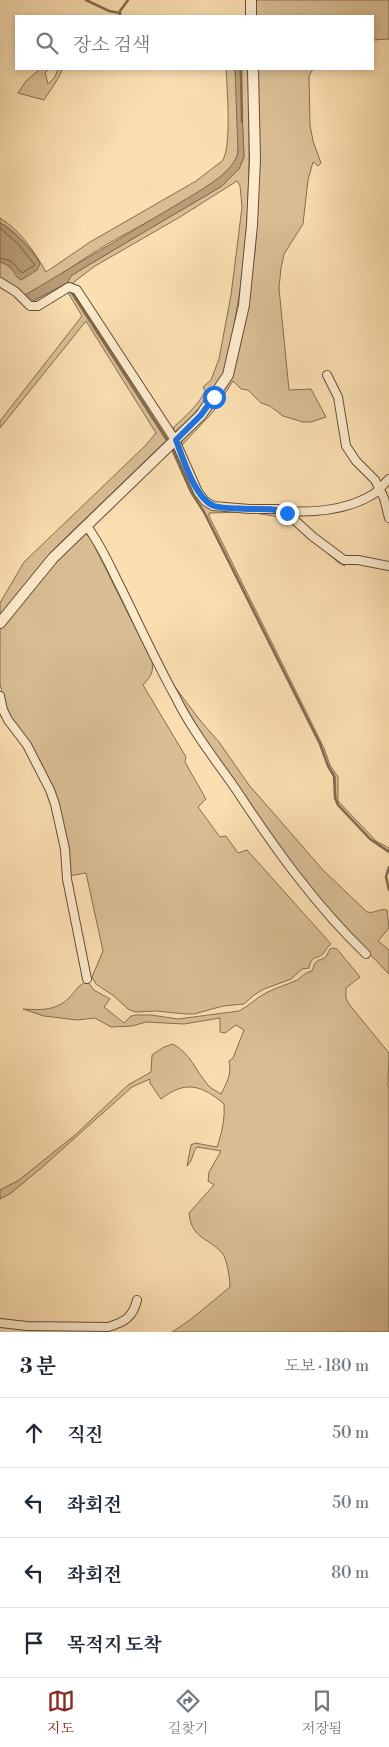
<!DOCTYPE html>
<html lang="ko">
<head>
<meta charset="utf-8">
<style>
	:root { --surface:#fff; --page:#f2f2f3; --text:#1f2937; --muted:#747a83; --line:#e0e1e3; --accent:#8f2418 }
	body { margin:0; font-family:"Libre Bodoni","Noto Serif KR",serif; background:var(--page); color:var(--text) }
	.stop { position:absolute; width:15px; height:15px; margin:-11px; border:4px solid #1a73e8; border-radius:50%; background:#fff }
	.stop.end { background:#1a73e8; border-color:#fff; box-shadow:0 1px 5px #0008 }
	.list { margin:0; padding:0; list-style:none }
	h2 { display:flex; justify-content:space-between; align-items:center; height:65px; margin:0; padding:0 20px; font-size:21px }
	h2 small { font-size:16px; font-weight:400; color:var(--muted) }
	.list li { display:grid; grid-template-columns:32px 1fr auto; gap:15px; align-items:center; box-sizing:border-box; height:70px; padding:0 20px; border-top:1px solid var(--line) }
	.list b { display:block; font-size:19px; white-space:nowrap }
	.list em { font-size:16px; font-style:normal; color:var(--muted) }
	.icon { flex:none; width:28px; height:28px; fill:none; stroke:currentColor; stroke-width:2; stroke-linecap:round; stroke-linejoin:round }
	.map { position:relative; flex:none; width:389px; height:1332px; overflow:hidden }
	.search { position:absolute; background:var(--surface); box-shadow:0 2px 8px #0003; left:15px; right:15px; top:15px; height:55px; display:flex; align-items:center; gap:12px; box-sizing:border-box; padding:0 18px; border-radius:0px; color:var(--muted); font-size:19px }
	.sheet { height:345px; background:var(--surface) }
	nav { display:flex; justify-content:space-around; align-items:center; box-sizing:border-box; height:70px; border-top:1px solid var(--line); background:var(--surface); font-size:14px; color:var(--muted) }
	nav a { display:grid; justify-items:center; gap:2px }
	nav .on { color:var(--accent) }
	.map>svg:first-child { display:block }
</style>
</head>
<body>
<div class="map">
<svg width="389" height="1332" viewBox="0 0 389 1332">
	<rect width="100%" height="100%" fill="#fbdfb1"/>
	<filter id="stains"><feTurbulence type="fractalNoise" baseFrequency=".004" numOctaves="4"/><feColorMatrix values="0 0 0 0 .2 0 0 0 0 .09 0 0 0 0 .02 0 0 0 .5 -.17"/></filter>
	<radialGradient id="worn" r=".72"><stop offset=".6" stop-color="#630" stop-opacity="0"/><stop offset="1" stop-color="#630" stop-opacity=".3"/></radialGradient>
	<g fill="#d9be94" stroke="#876e4e">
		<polygon points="254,0 389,0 389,39 373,40 373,16 254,16"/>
		<path d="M40,69h10l-5,3 3,12 7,-7 3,-8h4c-1,7 -13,23 -18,31l-26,-7 8,-12z"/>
		<path d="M226,69h9c1,17 7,78 1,91 -11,23 -101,68 -127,83 -28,17 -55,37 -84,52l-25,-15v-18c10,3 9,6 15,9 6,3 16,2 22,-1l1,-10c-9,-12 -24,-31 -38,-37v-5c21,13 34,33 46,54l44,-30 106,-61 26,-20c10,-12 5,-74 4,-92z"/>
		<path d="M240,69h8c2,87 3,175 -15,260 -3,14 -4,32 -10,45 -12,23 -29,41 -48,58l-2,-4c11,-11 25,-22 32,-37l-2,-4 8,-7 8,-21 12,-64 11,-88 -2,-21 -3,-5 -57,36 -85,49 -21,16 -1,3 -38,19 -4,-2 36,-19 4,-7 14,-9 137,-81 17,-17 5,-12z"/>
		<polygon points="256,69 313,69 309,76 310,125 313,141 321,163 318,166 313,162 308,180 303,224 284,254 281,268 279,288 289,390 311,389 326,417 311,422 303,422 283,416 270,406 261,403 248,390 241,389 233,381 213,412 181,446 182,441 186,434 220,396 227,383 237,358 255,252 257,220"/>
		<polygon points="71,290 76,294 170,437 59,544 0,616 0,603 24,562 145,446 156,433 86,321 0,428 0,421 82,316 67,291"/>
		<polygon points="173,445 206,504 282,513 341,560 345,566 339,563 286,518 248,512 209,513 209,516 324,748 330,765 338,777 338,801 376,841 389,848 389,851 370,839 338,804 336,798 335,776 328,765 320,744 204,512 191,492 173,448 93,527 93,524"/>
		<path d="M85,533l6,6 61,123c2,11 -2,15 -9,23l43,72 -1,5 21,37 -8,8 22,30 6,-1 12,17 9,-3 84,94c-3,2 -6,7 -8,10 -7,6 -11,0 -14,14l-7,1 -11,10 -27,10 -10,6 -10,9 -21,2 -29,8h-8l-30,-3 -21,1 -7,-3 -14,-13 -18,-12 -4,-7 11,-26 -17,-78 -17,3 -9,-59 -54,-105 -2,-9 -4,-20v-55l55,-69z"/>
		<path d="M169,679l30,40 20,23 30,43 74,85 44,42c7,2 13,-4 20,-2l2,18 -11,13 11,9v24l-48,-50 -47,-55 -86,-124 -32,-50z"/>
		<path d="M333,948l4,1 23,28 -14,11v10l3,6 40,49 -1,33 1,2v244h-217l18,-12 40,-33c0,-8 -3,-29 -8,-34 -15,-17 -30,-13 -33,-40l25,-28 -6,-4 1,-9 12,-21 -24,-4c-5,6 -4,14 -10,19l4,-21 4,-2 22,4c5,-15 8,-28 7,-43 -22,-19 -39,-24 -63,-5l-11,-16v-4l-18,8 -92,82 -29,24 -11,6v-9l19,-10 56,-45 53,-50 23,-13 1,-17 12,-8 9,-3c18,10 22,26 35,41 3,4 9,6 13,9 6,-12 11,-20 8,-33l4,-3 11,-28 -8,-5 -11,8 -5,-1v-14l-36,6 -38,-2 -14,4 -21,1 -16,-9 -18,2 -33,-4 -21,-7c16,1 32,2 45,-10 8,-8 8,-12 19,-18l7,9 16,9 -6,8 20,16 7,-7 6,-1h14l27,4 61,-8c10,-5 17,-13 27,-18 9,-5 20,-8 29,-12 7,-3 8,-8 17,-10 5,-14 4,-8 14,-14l4,-8z"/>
	</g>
	<g fill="#b89d78" stroke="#846a4c">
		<path d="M235,69h5l4,88 -5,12 -17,17 -137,81 -14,9 -4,7 -36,19 -6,-7 173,-103c15,-10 35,-21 40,-40z"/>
		<path d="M0,223c11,5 35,29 40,41l-3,6 -16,10c-11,-7 -4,-13 -21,-18z"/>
	</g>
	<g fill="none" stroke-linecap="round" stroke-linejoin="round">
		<polyline stroke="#765d40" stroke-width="1" points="0,228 19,245 35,265 22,273 11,261 0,258"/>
		<g stroke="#846a4c" stroke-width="2.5">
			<polyline points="86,0 109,11 120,13"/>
			<polyline points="120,16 120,11 128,0"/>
			<polyline points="241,69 242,122"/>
			<polyline points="70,290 167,440"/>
			<polyline points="172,449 191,492 204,512 320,744 328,766 334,776 335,798 338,805 370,839 389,852"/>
			<polyline points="389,867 386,877 389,890"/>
		</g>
		<g stroke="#664e33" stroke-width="10">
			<g id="minor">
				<polyline points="0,282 16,292 30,306 38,306 69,287 77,290 175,440 198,492 205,501 213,506 250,509 277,509 287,513 312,536 344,560 358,560 389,566"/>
				<polyline points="327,375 338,397 346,446 356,461 375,480 384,498 389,518"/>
				<path d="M283,511c30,2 62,0 89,-16 6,-3 11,-11 17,-16"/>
				<path d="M86,525c14,18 23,39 33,59 19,38 36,76 56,112 16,33 39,62 60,92 39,59 80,117 131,166"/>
				<polyline points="0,696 3,710 8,720 27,745 50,790 55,804 65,849 67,879 87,979"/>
				<path d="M0,1323l27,3 81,1c17,-5 25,-10 29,-27"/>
			</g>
		</g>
		<g stroke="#664e33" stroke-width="12">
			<g id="tertiary">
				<polyline points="251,0 251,16"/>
				<polyline points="0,623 53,558 201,415 228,375 244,305 252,225 255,160 253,69"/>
			</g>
		</g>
		<use href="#minor" stroke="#fceacc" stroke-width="8"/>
		<use href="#tertiary" stroke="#fceacc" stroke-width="10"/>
	</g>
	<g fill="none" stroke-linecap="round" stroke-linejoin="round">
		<path stroke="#1a73e8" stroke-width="6" d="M214,397l-13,18 -25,25c7,18 19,59 38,66 10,3 24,2 35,3 14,0 25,-1 38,4"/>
	</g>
	<rect width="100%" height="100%" filter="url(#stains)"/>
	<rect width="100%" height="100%" fill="url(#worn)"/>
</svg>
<div class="stop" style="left:214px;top:397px"></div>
<div class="stop end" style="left:287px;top:513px"></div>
<div class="search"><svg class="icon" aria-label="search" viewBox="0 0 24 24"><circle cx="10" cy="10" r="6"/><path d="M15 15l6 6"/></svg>장소 검색</div>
</div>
<section class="sheet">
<h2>3 분<small>도보 · 180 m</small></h2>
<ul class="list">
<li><svg class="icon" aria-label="ahead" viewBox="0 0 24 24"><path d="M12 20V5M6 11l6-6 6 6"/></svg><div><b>직진</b></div><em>50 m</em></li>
<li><svg class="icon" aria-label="left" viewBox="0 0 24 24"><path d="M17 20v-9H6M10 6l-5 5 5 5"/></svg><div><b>좌회전</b></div><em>50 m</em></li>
<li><svg class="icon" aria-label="left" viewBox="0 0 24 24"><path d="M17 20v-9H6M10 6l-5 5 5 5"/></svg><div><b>좌회전</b></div><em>80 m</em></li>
<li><svg class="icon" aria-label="arrive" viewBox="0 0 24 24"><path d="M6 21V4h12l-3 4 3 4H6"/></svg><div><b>목적지 도착</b></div></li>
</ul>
</section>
<nav>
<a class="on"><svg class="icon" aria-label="map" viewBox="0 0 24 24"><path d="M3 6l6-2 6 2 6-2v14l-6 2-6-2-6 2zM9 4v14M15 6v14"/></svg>지도</a>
<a><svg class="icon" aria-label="directions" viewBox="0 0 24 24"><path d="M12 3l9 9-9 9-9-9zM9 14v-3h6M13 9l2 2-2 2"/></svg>길찾기</a>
<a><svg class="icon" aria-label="saved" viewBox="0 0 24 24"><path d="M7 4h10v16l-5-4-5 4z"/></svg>저장됨</a>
</nav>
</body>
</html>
